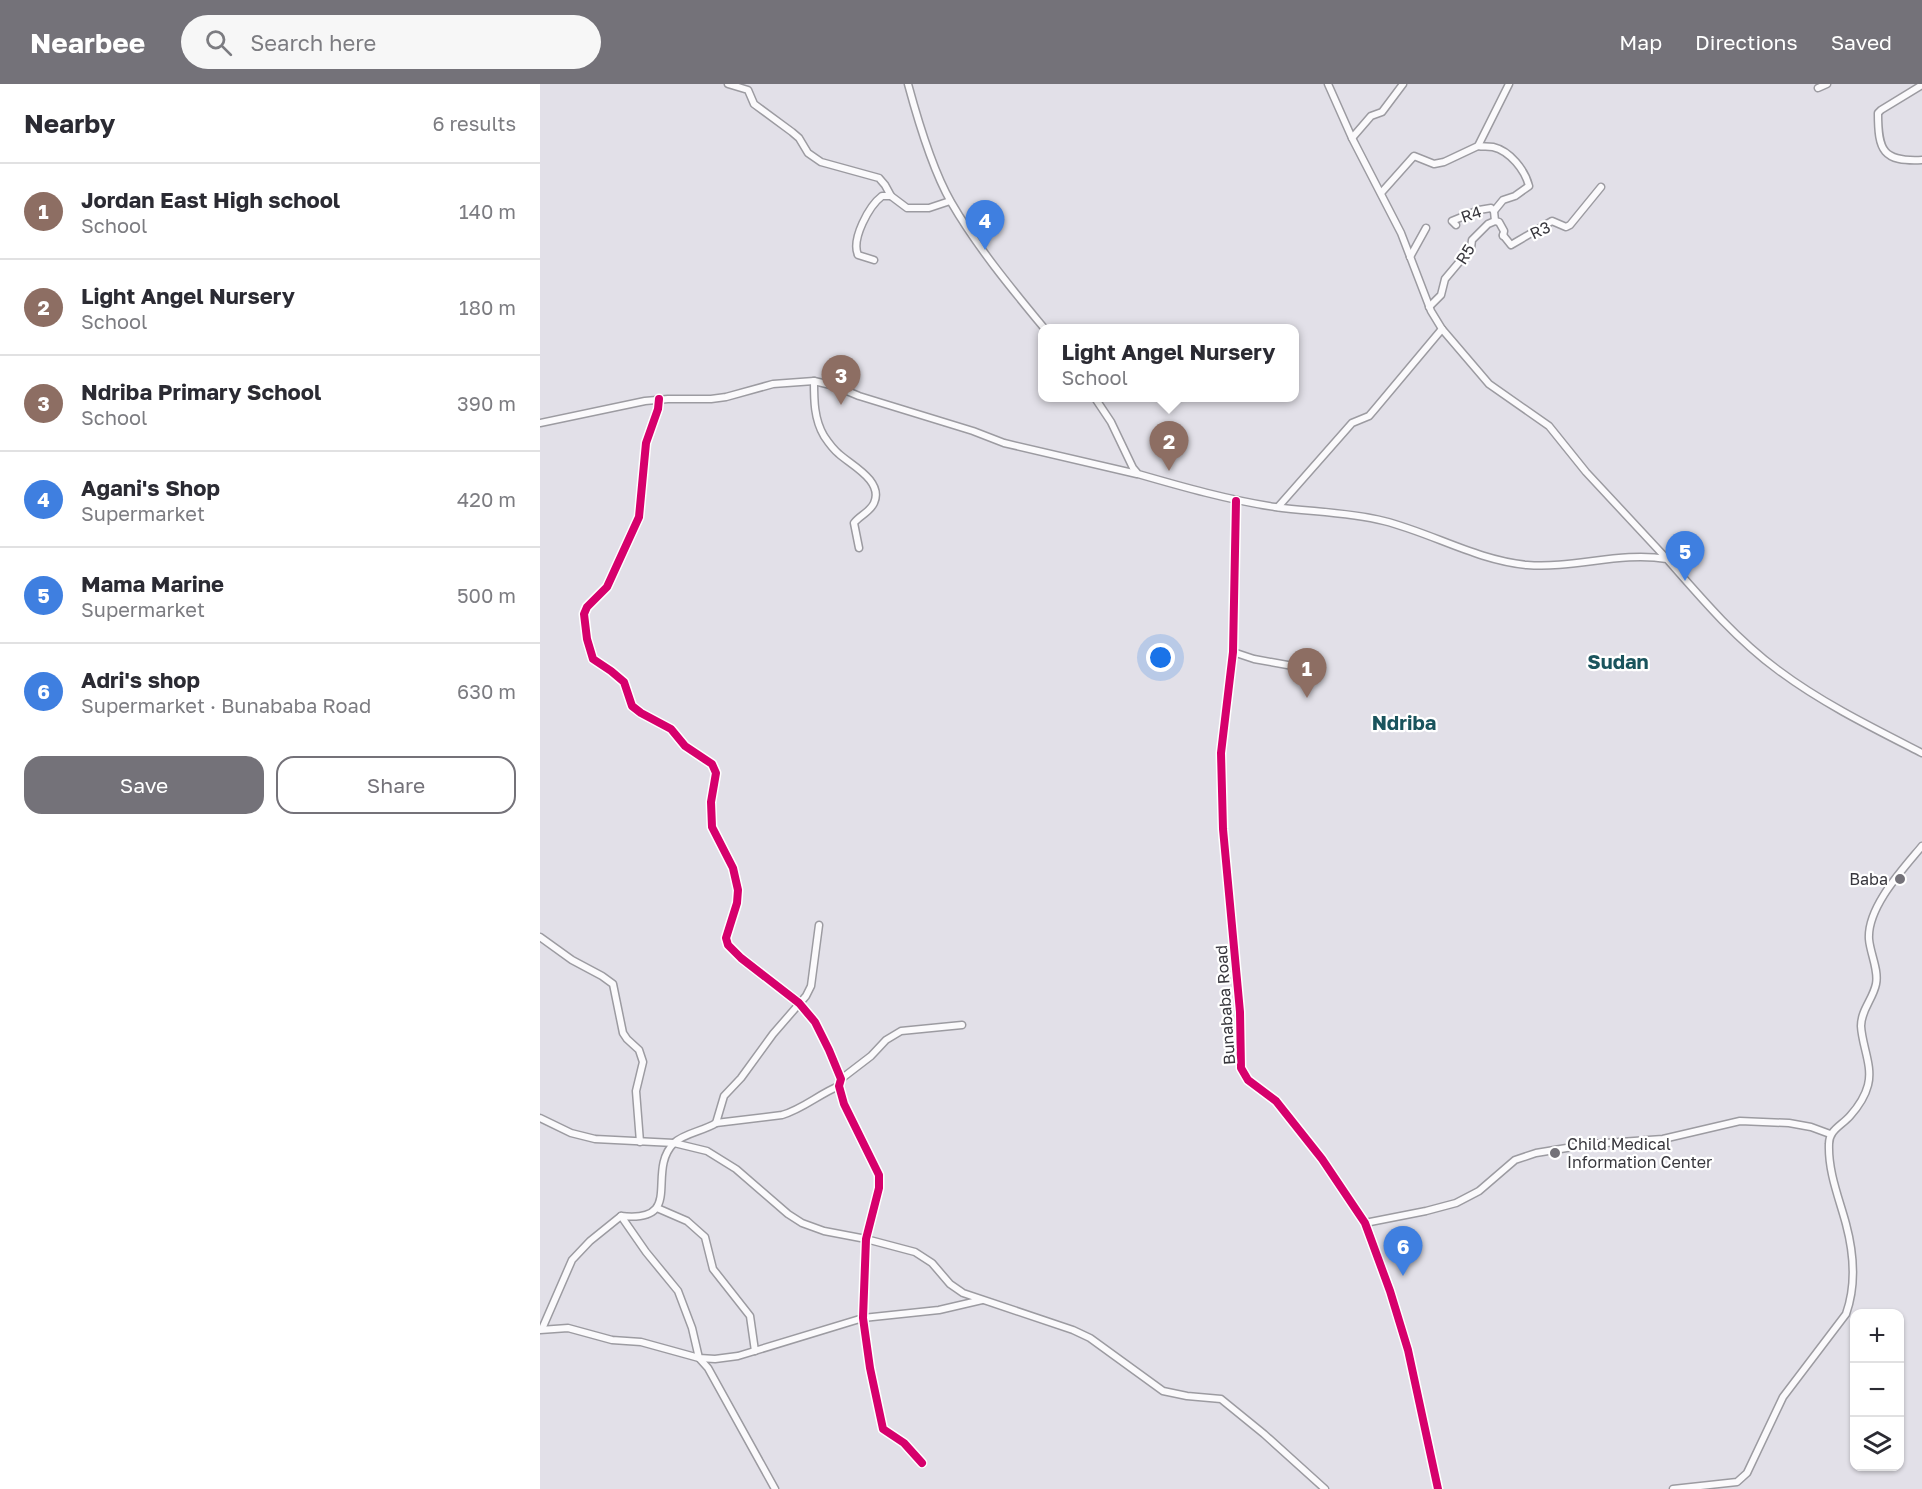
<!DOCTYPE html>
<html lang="en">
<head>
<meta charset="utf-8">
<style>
	:root { --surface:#fff; --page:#f7f7f7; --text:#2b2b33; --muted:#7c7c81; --line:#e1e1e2; --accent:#747279 }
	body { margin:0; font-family:"Golos Text",sans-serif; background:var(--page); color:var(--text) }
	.controls { position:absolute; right:18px; bottom:18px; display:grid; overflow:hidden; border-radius:12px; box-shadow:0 2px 4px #0004 }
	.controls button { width:54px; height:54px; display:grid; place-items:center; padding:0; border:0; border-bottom:2px solid var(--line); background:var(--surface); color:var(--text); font:30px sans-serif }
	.you { position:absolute; left:621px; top:574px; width:21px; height:21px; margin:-15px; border:4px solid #fff; border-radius:50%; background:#1a73e8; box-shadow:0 0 0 9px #1a73e833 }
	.badge { display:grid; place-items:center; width:39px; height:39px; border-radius:50%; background:var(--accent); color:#fff; font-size:20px; font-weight:700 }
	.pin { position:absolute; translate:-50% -50px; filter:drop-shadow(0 2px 3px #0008) }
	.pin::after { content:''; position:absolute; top:32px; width:21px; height:18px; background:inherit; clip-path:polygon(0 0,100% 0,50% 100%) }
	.popup { position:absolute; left:498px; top:240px; width:261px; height:78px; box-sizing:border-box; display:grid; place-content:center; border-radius:12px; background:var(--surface); filter:drop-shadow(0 2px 4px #0005); font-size:20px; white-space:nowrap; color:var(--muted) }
	.popup b { font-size:22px; color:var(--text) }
	.popup::after { content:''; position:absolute; left:50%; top:100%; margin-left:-12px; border:12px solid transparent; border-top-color:var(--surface) }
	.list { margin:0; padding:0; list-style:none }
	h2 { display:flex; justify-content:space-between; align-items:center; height:78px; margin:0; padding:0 24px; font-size:26px }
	h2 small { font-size:20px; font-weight:400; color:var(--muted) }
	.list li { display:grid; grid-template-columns:39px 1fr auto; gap:18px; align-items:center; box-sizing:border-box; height:96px; padding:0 24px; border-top:2px solid var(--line) }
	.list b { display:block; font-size:22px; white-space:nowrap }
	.list p { margin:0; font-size:20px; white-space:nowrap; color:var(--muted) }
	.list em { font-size:20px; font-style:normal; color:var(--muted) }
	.actions { display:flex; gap:12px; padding:18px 24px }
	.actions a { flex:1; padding:14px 0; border:2px solid var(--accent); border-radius:18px; text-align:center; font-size:21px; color:var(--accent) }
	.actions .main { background:var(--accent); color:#fff }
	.icon { flex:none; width:33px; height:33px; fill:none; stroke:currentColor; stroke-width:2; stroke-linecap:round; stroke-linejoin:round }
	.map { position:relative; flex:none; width:1382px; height:1405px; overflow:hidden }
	header { display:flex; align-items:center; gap:36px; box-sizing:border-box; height:84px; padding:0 30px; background:var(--accent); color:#fff }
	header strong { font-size:28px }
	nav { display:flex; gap:33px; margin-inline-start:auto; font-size:21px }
	.search { width:420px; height:54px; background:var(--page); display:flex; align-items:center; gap:15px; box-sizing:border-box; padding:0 21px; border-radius:33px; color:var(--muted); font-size:22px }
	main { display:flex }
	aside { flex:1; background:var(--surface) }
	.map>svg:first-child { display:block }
</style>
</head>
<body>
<header>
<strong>Nearbee</strong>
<div class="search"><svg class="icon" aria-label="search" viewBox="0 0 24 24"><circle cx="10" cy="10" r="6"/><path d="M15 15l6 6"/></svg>Search here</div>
<nav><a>Map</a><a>Directions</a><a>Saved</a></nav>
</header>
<main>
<aside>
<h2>Nearby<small>6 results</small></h2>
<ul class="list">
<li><span class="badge" style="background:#8d6e63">1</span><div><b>Jordan East High school</b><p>School</p></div><em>140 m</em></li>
<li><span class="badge" style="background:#8d6e63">2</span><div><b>Light Angel Nursery</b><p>School</p></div><em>180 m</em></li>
<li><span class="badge" style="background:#8d6e63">3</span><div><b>Ndriba Primary School</b><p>School</p></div><em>390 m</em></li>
<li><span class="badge" style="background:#3f7fe0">4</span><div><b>Agani's Shop</b><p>Supermarket</p></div><em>420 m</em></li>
<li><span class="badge" style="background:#3f7fe0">5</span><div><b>Mama Marine</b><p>Supermarket</p></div><em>500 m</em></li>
<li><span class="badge" style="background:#3f7fe0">6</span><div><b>Adri's shop</b><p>Supermarket · Bunababa Road</p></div><em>630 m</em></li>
</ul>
<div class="actions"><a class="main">Save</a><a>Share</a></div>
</aside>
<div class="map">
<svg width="1382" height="1405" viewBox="0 0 1382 1405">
	<rect width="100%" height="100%" fill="#e2e0e8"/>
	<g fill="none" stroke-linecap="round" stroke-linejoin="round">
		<g stroke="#9c9ba1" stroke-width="9">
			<g id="minor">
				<polyline points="188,0 208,6 214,20 252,48 259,54 268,69 281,78 339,94 345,101 351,112 367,124 389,124 410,117"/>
				<path d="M368,0c10,37 24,85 43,118 26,45 60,86 93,126"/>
				<polyline points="788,0 812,54 861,149 891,227 902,245 949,300 1009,342 1046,388 1127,475"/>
				<path d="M1382,1l-41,25 -3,3c0,38 5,49 44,47"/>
				<polyline points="1278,4 1287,0"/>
				<polyline points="812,54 831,32 842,28 863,0"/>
				<path d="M938,62c5,1 10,0 15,1 17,4 32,23 36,39l-14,10 -12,4 -9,11 1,10"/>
				<polyline points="841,109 874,72 894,80 904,78 938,62 969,0"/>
				<polyline points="916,141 912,137 939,126 951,124 954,127"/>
				<polyline points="963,151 971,161 1012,137 1026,143 1030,141 1061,103"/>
				<polyline points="870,173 886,144"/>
				<path d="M334,176l-16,-5c-7,-16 11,-49 24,-59h9"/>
				<polyline points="889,223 901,211 905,195 931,164 932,156 948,140 955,137 959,138 964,147 963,152"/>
				<path d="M274,297c0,19 0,38 10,55 4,6 9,13 15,18 12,11 45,27 35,49 -4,9 -15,13 -20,20l5,25"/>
				<path d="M555,314l16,24 22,46 5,6c45,13 91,26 137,33 36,5 73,5 109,14 48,12 92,39 143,44 47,4 93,-14 140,-6 34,39 69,80 111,111 44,33 95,58 144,83"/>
				<polyline points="119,315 118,325 106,359 99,433 67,503 47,523 44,530 47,555 53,575 71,587 84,598 92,622 101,629 131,645 145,662 172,680 176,689 171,718 172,743 193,784 198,806 197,819 186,854 188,861 201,874 259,919 275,938 289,966 301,995 299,1002 304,1020 339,1091 339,1104 326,1155 323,1234 330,1284 343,1345 364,1359 382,1379"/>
				<polyline points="0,339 105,317 128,315 171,315 186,313 233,300 274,297 295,302 319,312 433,347 464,359 597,390"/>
				<polyline points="696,417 693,568 681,669 683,745 700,928 701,984 708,996 736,1017 782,1075 825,1139 850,1207 868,1266 898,1405"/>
				<polyline points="738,423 812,339 829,332 835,325 902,245"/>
				<polyline points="693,568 714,575 753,582"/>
				<polyline points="0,853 32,876 62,892 73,900 83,949 87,955 99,966 103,978 96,1007 100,1058"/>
				<polyline points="301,995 331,972 346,956 361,947 422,941"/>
				<polyline points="0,1034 31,1049 55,1055 134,1059 167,1067 196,1085 248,1130 262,1139 284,1147 326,1155 375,1168 392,1179 410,1200 423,1209 533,1246 550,1254 623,1307 647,1312 681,1315 724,1350 785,1405"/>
				<path d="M176,1039l66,-8c21,-6 37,-21 57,-29"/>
				<polyline points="117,1124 147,1137 165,1153 173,1185 210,1232 215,1267"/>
				<polyline points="81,1132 106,1168 138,1207 152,1244 159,1274 168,1284 235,1405"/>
				<polyline points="825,1139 886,1127 916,1119 939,1107 975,1076 996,1069 1051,1060 1123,1055 1200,1037 1249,1039 1271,1043 1290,1050"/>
				<path d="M2,1245l30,-69 18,-19 31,-25c65,7 24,-44 53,-73 10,-10 30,-12 42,-20l8,-27 17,-18 32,-44 33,-38 5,-10 8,-61"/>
				<polyline points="0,1246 28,1244 72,1256 101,1258 159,1274 175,1275 198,1272 323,1234 399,1226 442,1216"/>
				<path d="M1133,1405l64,-7 10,-9 36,-76 63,-83c10,-28 8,-60 0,-90 -7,-26 -18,-52 -17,-80 0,-14 12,-18 21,-28 8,-9 15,-19 18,-31 5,-19 -6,-39 -7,-59 0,-16 12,-27 15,-42 3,-14 -6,-31 -7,-45 -2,-32 34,-70 53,-93"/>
			</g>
		</g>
		<use href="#minor" stroke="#fbfafc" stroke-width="6"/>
		<g stroke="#fff" stroke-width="11">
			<g id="cycleway">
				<polyline points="119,315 118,325 106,359 99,433 67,503 47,523 44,530 47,555 53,575 71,587 84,598 92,622 101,629 131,645 145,662 172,680 176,689 171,718 172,743 193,784 198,806 197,819 186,854 188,861 201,874 259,919 275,938 289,966 301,995 299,1002 304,1020 339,1091 339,1104 326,1155 323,1234 330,1284 343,1345 364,1359 382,1379"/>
				<polyline points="696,417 693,568 681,669 683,745 700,928 701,984 708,996 736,1017 782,1075 825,1139 850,1207 868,1266 898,1405"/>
			</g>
		</g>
		<use href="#cycleway" stroke="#d6006c" stroke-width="8"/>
	</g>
	<g fill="#747279" stroke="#fff" stroke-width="2">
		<circle cx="1360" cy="795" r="6"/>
		<circle cx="1015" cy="1069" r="6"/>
	</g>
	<g text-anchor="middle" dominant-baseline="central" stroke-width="4.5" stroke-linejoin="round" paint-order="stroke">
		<g font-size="16" fill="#38373d" stroke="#fff">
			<text transform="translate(931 130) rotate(-19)">R4</text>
			<text transform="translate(1000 146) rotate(-25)">R3</text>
			<text transform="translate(925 170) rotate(-58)">R5</text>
			<text transform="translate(685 921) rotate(-94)">Bunababa Road</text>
		</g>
		<g font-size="16" fill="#38373d" stroke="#fff" text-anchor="end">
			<text x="1348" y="795">Baba</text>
			<text x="1027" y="1060" text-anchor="start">Child Medical<tspan x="1027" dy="18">Information Center</tspan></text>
		</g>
		<g font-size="20" font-weight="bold" fill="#1a545d" stroke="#fff">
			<text x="1078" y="577">Sudan</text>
			<text x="864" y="638">Ndriba</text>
		</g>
	</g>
</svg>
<div class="controls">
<button>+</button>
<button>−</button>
<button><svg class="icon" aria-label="layers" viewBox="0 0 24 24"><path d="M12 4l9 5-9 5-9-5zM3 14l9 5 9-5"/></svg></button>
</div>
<div class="you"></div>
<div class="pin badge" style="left:767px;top:614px;background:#8d6e63">1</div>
<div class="pin badge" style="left:629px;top:387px;background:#8d6e63">2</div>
<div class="popup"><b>Light Angel Nursery</b>School</div>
<div class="pin badge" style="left:301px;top:321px;background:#8d6e63">3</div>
<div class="pin badge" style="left:445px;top:166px;background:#3f7fe0">4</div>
<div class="pin badge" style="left:1145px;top:497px;background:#3f7fe0">5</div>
<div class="pin badge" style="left:863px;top:1192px;background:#3f7fe0">6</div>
</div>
</main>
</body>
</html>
